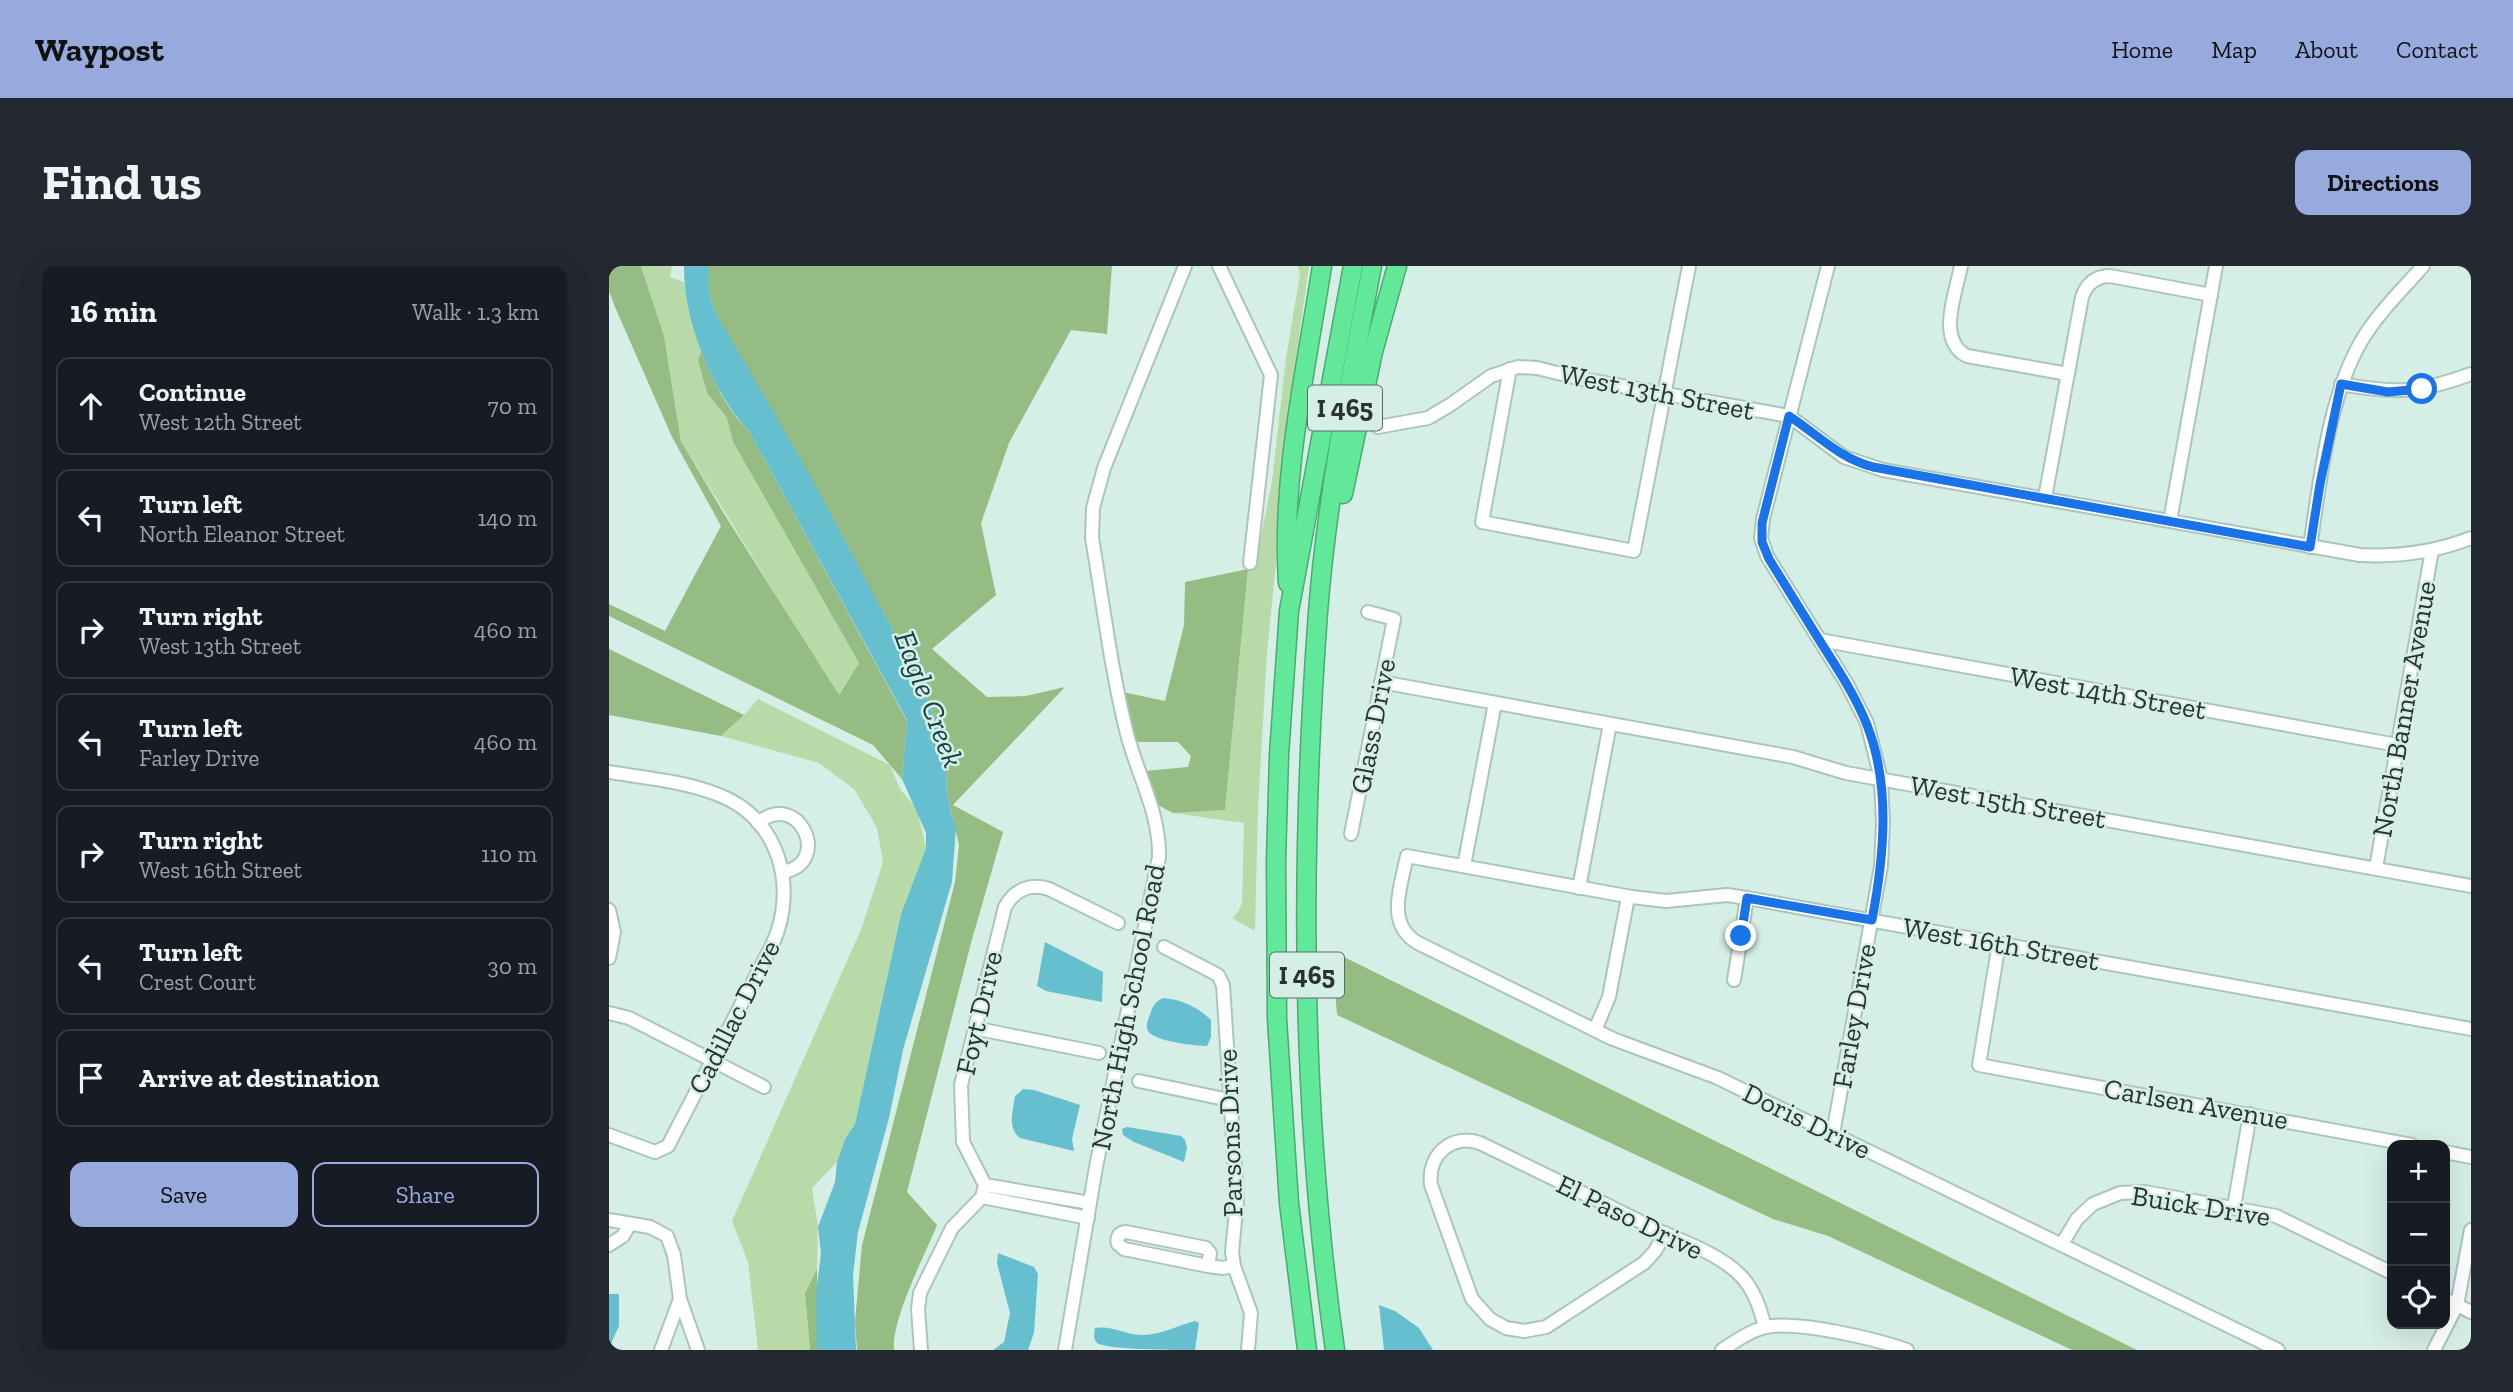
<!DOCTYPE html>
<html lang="en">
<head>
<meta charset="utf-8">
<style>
	:root { --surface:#171b24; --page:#242831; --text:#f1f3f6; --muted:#9ea1a6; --line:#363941; --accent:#97aadd }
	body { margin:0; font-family:"Zilla Slab",serif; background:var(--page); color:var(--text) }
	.controls { position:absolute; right:21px; bottom:21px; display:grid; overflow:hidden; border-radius:14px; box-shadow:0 7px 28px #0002 }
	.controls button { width:63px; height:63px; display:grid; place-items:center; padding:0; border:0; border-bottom:2px solid var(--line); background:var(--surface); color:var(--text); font:35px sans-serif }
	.stop { position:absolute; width:21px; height:21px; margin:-16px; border:5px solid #1a73e8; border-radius:50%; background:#fff }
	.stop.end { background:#1a73e8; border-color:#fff; box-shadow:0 2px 7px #0008 }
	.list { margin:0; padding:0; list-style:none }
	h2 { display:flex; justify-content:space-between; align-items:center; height:91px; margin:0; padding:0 28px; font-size:30px }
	h2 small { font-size:23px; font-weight:400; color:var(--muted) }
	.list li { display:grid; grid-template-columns:46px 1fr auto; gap:21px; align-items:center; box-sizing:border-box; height:98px; margin:0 14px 14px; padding:0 14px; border:2px solid var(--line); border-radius:14px }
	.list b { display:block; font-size:26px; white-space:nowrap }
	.list p { margin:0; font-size:23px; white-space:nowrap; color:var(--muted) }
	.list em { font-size:23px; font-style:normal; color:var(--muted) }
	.actions { display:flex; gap:14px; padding:21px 28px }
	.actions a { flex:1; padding:16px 0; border:2px solid var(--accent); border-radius:14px; text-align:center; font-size:24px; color:var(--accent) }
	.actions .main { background:var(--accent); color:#111 }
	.icon { flex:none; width:38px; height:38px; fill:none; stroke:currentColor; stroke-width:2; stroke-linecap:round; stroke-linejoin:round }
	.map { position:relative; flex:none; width:1862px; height:1084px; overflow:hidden; border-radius:14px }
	header { display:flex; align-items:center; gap:42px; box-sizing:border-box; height:98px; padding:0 35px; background:var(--accent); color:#111 }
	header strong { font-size:33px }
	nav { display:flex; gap:38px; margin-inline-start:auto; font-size:24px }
	.intro { display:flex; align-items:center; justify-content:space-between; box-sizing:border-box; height:168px; padding:0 42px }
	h1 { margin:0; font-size:49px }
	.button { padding:18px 32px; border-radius:14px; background:var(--accent); color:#111; font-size:24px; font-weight:700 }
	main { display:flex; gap:42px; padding:0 42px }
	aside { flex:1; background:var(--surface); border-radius:14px; box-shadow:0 7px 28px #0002 }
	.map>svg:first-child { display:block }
</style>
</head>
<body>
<header>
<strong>Waypost</strong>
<nav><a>Home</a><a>Map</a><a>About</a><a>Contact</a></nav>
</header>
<div class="intro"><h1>Find us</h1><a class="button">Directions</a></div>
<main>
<aside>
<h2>16 min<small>Walk · 1.3 km</small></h2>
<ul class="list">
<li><svg class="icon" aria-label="ahead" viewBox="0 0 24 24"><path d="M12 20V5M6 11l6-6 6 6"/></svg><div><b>Continue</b><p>West 12th Street</p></div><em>70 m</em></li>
<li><svg class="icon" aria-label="left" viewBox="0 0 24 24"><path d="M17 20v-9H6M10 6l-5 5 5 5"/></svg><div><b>Turn left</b><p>North Eleanor Street</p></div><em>140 m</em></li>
<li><svg class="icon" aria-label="right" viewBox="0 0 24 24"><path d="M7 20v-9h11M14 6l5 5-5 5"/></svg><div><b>Turn right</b><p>West 13th Street</p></div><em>460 m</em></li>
<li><svg class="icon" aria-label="left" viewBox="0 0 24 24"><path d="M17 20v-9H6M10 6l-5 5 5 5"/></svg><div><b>Turn left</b><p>Farley Drive</p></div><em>460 m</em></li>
<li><svg class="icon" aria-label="right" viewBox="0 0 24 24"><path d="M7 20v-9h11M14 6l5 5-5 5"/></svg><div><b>Turn right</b><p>West 16th Street</p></div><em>110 m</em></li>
<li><svg class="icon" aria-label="left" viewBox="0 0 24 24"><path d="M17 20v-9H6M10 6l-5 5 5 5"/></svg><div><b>Turn left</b><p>Crest Court</p></div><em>30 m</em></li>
<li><svg class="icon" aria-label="arrive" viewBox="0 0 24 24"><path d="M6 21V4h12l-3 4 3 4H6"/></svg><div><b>Arrive at destination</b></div></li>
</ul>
<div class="actions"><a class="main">Save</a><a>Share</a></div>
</aside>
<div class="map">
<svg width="1862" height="1084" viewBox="0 0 1862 1084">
	<rect width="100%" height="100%" fill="#d5efe6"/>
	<g fill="#b8daa9">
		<polygon points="32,0 63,0 61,11 75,16 92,85 89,94 98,127 118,152 124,176 250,397 229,430 72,175 55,70"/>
		<polygon points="689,0 700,0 672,196 668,288 658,386 649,543 646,665 623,652 629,646 633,637 635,557 564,547 616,544 639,303 647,296 663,215 677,92 691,8"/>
		<polygon points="149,433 281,499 291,523 308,543 317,582 292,648 246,858 236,873 228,896 203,922 209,961 208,1003 196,1027 201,1084 149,1084 139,996 123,955 253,661 274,596 268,562 245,523 210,497 112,470 135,449"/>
	</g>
	<g fill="#95bc83">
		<path d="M0,0h32l23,70 17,105 45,76 113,178 20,-32 -126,-221 -6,-24 -20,-25 -9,-33 3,-9c13,30 24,57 48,80l158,290 -5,58 -29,-34 -264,-129v-12l56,27 56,-105 -49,-89 -57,-130 -6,-16z"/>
		<path d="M100,0h403l-5,68 -36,-4 -62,113 -28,80 15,72 -64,54 55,48 39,-1 39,-9 -112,118 50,27 -32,111 -64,249 30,33c-12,30 -46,95 -43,125h-37l-2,-29 7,-76 93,-363 4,-37 -12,-51 -2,-45 -6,-23 -27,-60 -29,-54 -169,-302 -5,-18z"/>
		<polygon points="639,303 616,544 564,547 547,538 536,505 579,501 582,490 569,476 525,476 514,426 556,435 575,359 576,316"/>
		<polygon points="0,383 135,449 112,470 0,449"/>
		<polygon points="723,685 1528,1084 1463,1084 1219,970 1164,953 728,749"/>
		<polygon points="208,1003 209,1084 201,1084 196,1027"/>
	</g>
	<g fill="#66bfce">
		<path d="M75,0h25v26l5,18 91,156 107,200 27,60 6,19 2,49 5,22 4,10 -4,56 -49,168 -14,68 -31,114 -5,43 3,75h-39l-1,-55 5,-42 -3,-26 17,-45 2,-20 8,-23 10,-15 46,-210 25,-66v-15l-24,-54 5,-59 -158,-289c-37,-38 -66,-112 -65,-165z"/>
		<polygon points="436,676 494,706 493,736 437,725 428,720"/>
		<path d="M554,732c18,1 36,10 48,22v17l-4,9c-11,0 -54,-5 -59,-15 -3,-5 0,-11 2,-16 2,-8 5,-13 13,-17z"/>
		<path d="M414,823l11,1 46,15 -8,34 2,12 -54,-13c-13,-10 -7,-27 -5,-42z"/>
		<polygon points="518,861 572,870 576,874 578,882 575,896 525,876 514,869 513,863"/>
		<polygon points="389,987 425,1001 429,1008 425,1067 419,1084 384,1084 395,1076 401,1047 388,997"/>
		<polygon points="0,1028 10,1028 10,1060 0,1082"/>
		<polygon points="770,1039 786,1045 810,1062 824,1084 775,1084"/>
		<path d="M586,1055l4,2 -4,27c-17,0 -88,0 -98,-7 -4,-4 -3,-9 -2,-15 18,-3 33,8 50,7 17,-1 34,-10 50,-14z"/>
	</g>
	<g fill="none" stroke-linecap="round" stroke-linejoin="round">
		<g stroke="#abc5bc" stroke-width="16">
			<g id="minor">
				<polyline points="610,0 662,109 641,297"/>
				<polyline points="1219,0 1154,253 1152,272 1158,290 1238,418 1258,457 1272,513 1274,557 1272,600 1224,868"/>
				<path d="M1352,0c-5,27 -25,74 6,90l101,18"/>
				<polyline points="901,103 873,256 1025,285 1080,0"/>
				<path d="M1732,118c55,10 78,9 130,-10"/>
				<path d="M769,161l50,-9 22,-13 41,-29 27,-9 19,1 45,11 207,37 55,41 39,13 477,85c39,2 75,-3 111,-17"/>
				<path d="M1436,232l37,-201c5,-14 14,-21 28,-21l101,19"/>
				<polyline points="1561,255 1607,0"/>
				<path d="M1701,281c10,-65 18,-150 52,-207 16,-27 40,-50 61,-74"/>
				<polyline points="1211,374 1788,479"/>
				<polyline points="772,416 1184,491 1237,507 1862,620"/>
				<path d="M0,506c36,6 75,9 110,23 60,23 79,92 54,148l-105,203 -13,6 -46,-17"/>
				<path d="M149,557c41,-34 75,40 25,49"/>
				<polyline points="742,568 785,353 759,346"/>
				<polyline points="855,600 886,437"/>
				<polyline points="1767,602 1823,284"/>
				<polyline points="970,622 1001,458"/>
				<polyline points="0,644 5,666 0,692"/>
				<polyline points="1390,677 1370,799 1803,879"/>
				<polyline points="555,681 609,709 614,719 628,934 623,986 625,1000 642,1047 639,1084"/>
				<polyline points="1125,714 1138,632"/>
				<polyline points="0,747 20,752 155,821"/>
				<polyline points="365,762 490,787"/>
				<polyline points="986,764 1000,731 1019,631"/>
				<polyline points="530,815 620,834"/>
				<polyline points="1836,886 1862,891"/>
				<polyline points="376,919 481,937"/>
				<polyline points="373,931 479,952"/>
				<polyline points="1625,941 1641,848"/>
				<polyline points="0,954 41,961 58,970 65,989 71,1033 89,1084"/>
				<path d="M1056,967l-10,18 -11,12 -98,64 -22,4 -18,-3 -16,-9 -18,-20 -41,-114c-4,-30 21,-52 49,-42l2,1c58,28 116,56 173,85 28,13 63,24 85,46 14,14 20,33 25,52"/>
				<polyline points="1453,978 1468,953 1484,938 1511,927 1536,926 1667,950 1783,1007"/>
				<polyline points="0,979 14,970 21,958"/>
				<path d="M599,1000l2,-13 -4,-5 -80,-16c-7,0 -10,6 -8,12l6,5 84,17 15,2 11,-2"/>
				<polyline points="1836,1033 1862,1046"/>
				<polyline points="52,1084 71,1033"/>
				<path d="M312,1084l-3,-41 2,-16 32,-65 30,-31 3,-12 -22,-43 -2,-57 44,-178c9,-17 25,-24 44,-18l69,34"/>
				<path d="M456,1084l31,-183 63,-310c1,-44 -21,-81 -32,-123 -16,-64 -24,-131 -35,-196l1,-30 11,-40 81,-202"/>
				<path d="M1113,1084c14,-9 27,-19 44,-23 30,-7 110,12 141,23"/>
				<path d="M1669,1084l-560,-272 -105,-39 -195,-96c-33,-19 -17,-57 -11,-87l225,41 34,4 61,-6 20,3 724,131"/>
				<polyline points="1825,1084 1848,1039 1862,964"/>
			</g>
		</g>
		<g stroke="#4da974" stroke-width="21">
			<g id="highway">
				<polyline points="734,228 764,86 788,0"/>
				<path d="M679,317c-7,-106 18,-213 34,-317"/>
				<polyline points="698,1084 680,937 668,753 667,595 670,489 680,345 744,0"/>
				<path d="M726,1084c-35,-244 -35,-492 -17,-738 9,-116 32,-231 54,-346"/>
			</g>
		</g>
		<use href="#minor" stroke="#fff" stroke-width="12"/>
		<use href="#highway" stroke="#61e898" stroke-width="18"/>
	</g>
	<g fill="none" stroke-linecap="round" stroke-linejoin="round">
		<path stroke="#1a73e8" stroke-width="9" d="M1132,670l6,-38 125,22c12,-63 19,-134 -5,-195 -11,-28 -28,-54 -44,-79 -18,-29 -36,-58 -54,-87l-7,-17v-19l27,-107c29,19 50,42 84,51l437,80 10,-63 21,-100 47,8 34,-3"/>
	</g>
	<g text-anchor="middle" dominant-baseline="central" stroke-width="5" stroke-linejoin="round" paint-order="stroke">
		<g fill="#d5efe6" stroke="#5d6b67" stroke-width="2">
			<rect x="699" y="119.5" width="74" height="45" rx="5"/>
			<rect x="661" y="686.5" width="74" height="45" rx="5"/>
		</g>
		<g font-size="26" font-weight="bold" fill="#293330">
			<text x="736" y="142">I 465</text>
			<text x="698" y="709">I 465</text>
		</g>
		<g font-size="28" fill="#293330" stroke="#d5efe6">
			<text transform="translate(1048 126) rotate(11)">West 13th Street</text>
			<text transform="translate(1499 427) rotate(10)">West 14th Street</text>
			<text transform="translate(1795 443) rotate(-80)">North Banner Avenue</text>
			<text transform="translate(764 460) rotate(-79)">Glass Drive</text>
			<text transform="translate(1399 536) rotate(10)">West 15th Street</text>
			<text transform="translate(1392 678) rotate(10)">West 16th Street</text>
			<text transform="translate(519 741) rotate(-79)">North High School Road</text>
			<text transform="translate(370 747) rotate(-77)">Foyt Drive</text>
			<text transform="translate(1245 750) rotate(-80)">Farley Drive</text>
			<text transform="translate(125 751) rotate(-63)">Cadillac Drive</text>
			<text transform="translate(1587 838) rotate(10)">Carlsen Avenue</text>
			<text transform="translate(1198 855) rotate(26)">Doris Drive</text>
			<text transform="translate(621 867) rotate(-92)">Parsons Drive</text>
			<text transform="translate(1592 940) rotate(9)">Buick Drive</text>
			<text transform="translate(1021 951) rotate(26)">El Paso Drive</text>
		</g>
		<g font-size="30" font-style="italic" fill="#153f46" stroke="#d5efe6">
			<text transform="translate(320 433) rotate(69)">Eagle Creek</text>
		</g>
	</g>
</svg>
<div class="controls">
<button>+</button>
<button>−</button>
<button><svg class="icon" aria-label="locate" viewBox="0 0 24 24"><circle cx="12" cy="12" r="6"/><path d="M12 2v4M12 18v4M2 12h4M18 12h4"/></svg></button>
</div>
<div class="stop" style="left:1813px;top:123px"></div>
<div class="stop end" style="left:1132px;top:670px"></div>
</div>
</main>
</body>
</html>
